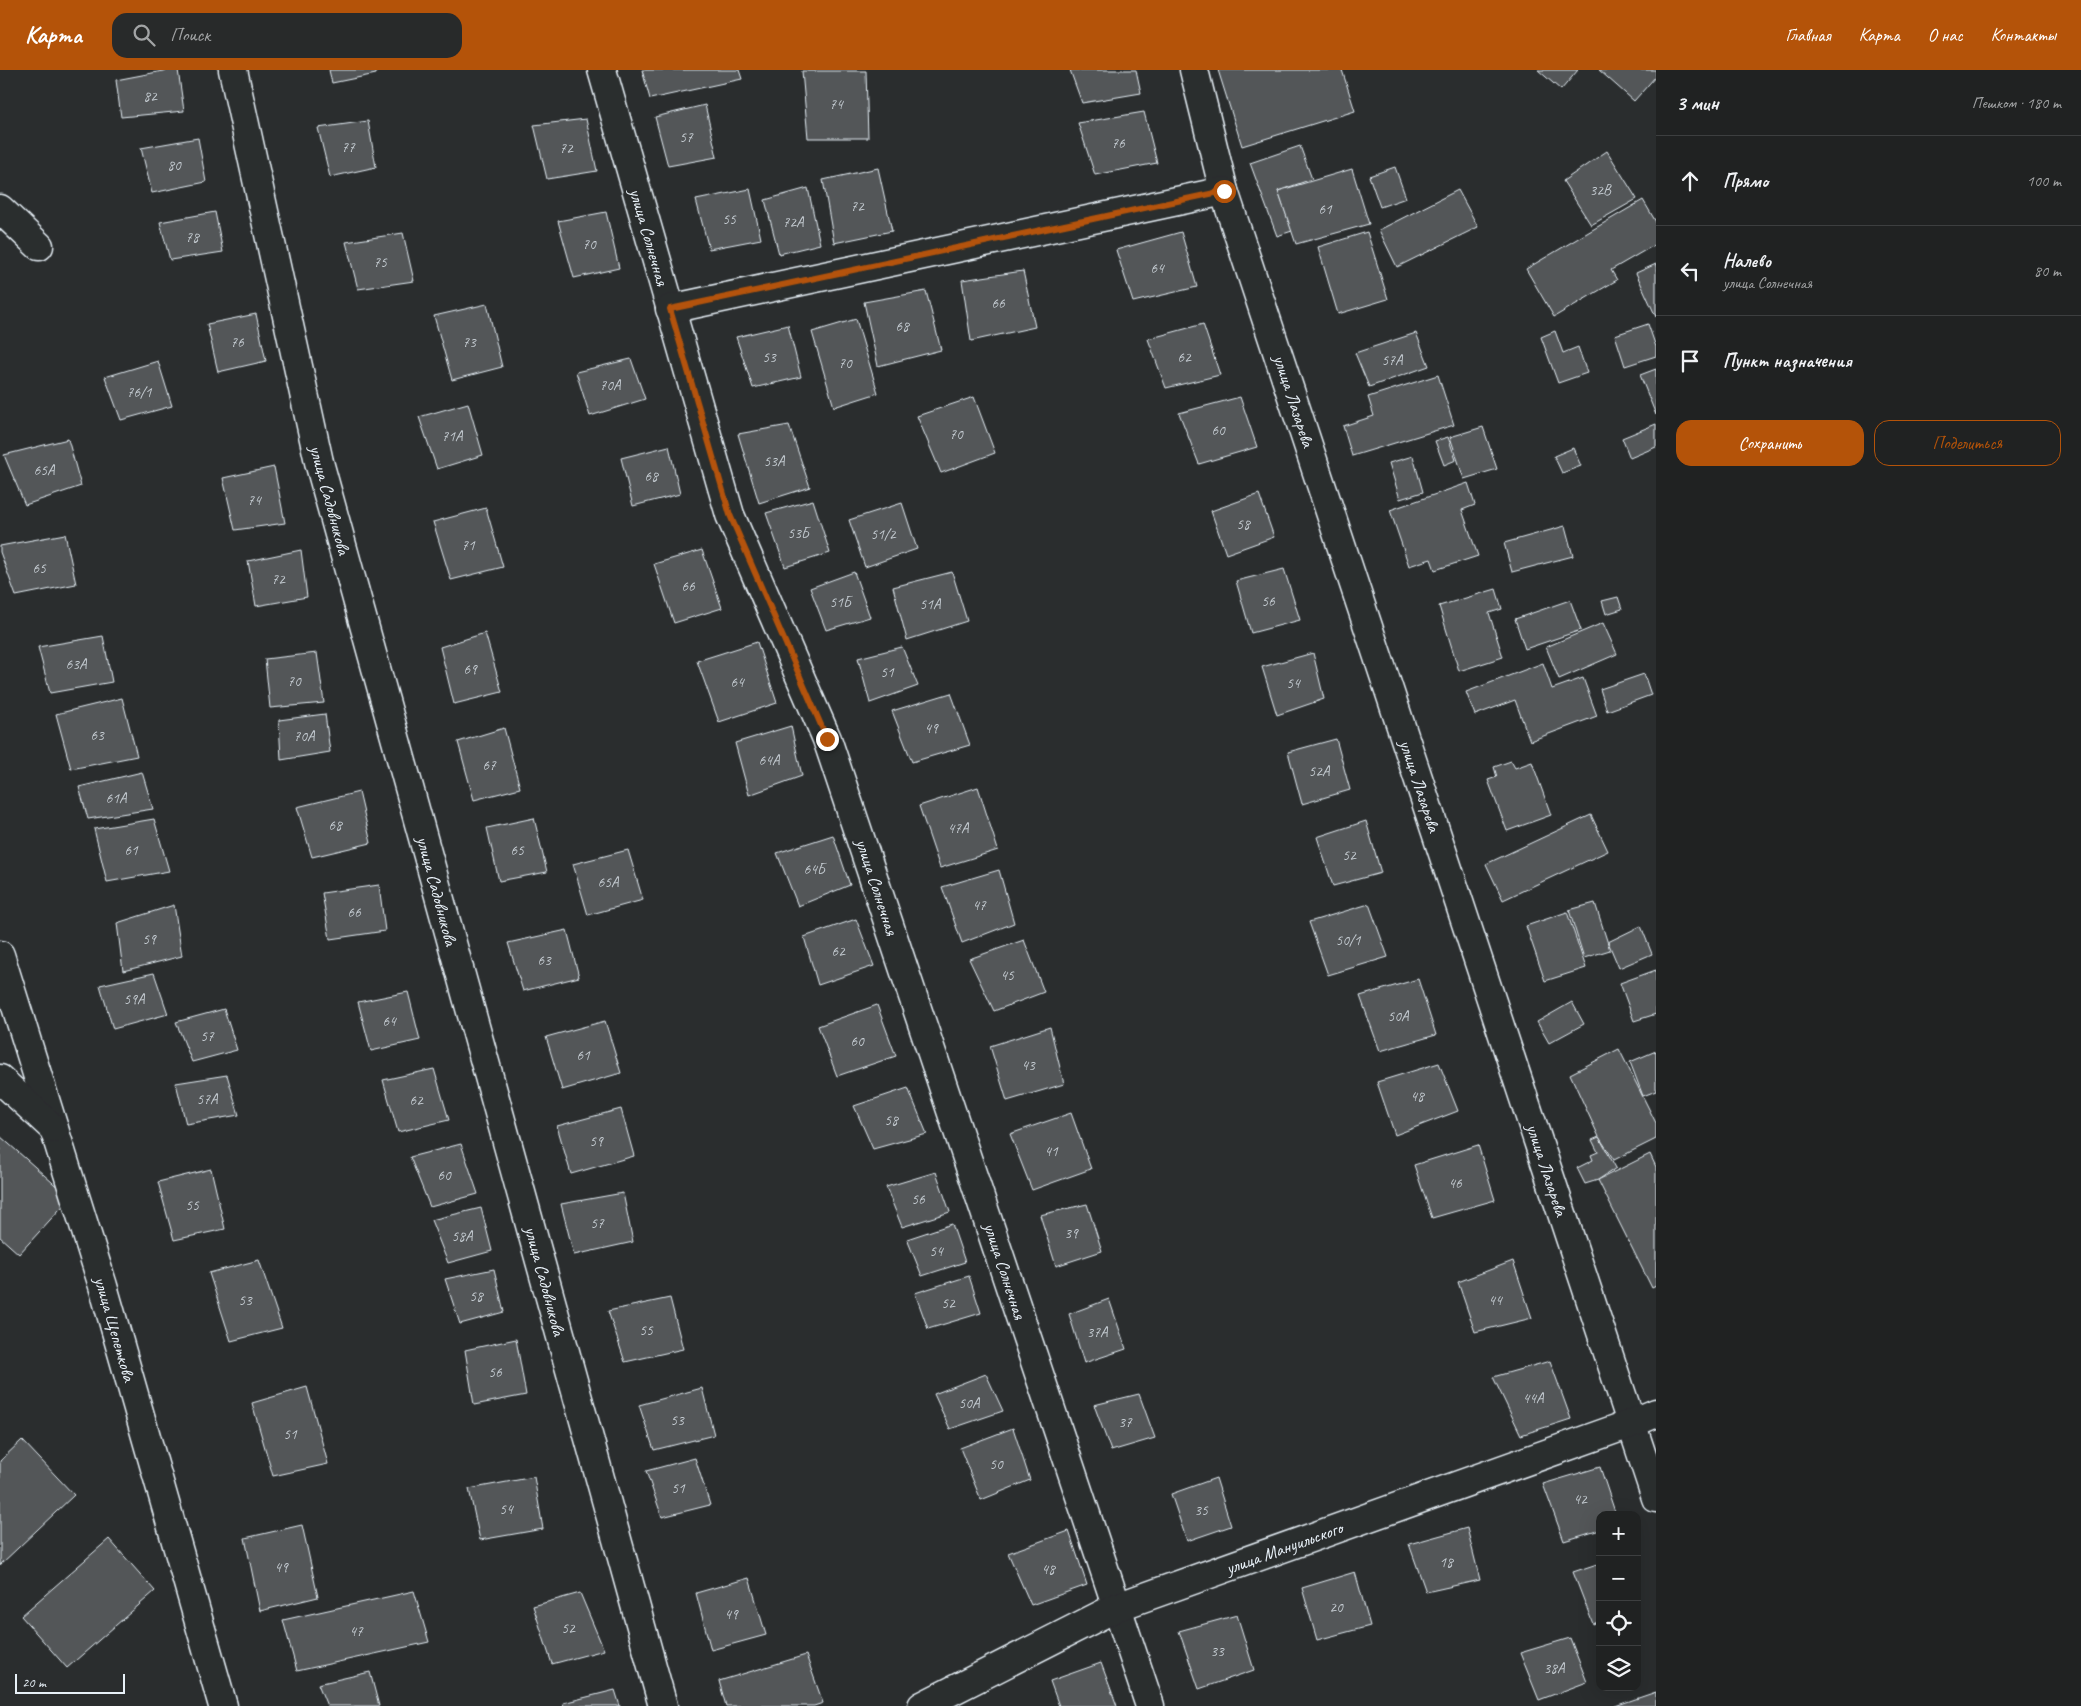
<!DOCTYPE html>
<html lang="ru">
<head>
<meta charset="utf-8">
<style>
	:root { --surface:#202222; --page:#282a2a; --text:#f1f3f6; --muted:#a2a4a5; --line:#3d3f40; --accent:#b45309 }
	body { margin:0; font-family:Caveat,sans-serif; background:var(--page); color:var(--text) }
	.controls { position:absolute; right:15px; bottom:15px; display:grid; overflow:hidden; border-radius:10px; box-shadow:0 5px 20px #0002 }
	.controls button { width:45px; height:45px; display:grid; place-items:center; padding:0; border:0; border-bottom:1px solid var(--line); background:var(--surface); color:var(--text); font:25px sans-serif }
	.scale { position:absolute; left:15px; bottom:12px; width:110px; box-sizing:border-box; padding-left:5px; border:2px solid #e8f1f8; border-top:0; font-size:14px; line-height:18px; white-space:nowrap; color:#e8f1f8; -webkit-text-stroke:4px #2a2d2e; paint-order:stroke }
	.stop { position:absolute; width:15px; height:15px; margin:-11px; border:4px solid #b45309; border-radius:50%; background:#fff }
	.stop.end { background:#b45309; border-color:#fff; box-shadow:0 1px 5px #0008 }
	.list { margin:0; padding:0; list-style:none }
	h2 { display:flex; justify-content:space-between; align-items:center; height:65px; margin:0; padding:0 20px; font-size:21px }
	h2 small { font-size:16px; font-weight:400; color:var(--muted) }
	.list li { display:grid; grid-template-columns:32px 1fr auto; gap:15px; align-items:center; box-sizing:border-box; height:90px; padding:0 20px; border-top:1px solid var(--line) }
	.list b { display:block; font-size:19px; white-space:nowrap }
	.list p { margin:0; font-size:16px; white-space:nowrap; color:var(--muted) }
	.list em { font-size:16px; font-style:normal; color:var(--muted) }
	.actions { display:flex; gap:10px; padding:15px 20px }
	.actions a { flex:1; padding:11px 0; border:1px solid var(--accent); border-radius:15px; text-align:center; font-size:18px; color:var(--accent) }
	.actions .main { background:var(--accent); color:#fff }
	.icon { flex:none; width:28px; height:28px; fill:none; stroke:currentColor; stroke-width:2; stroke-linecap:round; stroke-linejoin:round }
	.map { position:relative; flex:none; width:1656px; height:1636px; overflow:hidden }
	header { display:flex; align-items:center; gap:30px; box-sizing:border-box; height:70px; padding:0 25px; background:var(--accent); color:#fff }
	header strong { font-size:24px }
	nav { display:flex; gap:28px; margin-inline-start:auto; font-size:18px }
	.search { width:350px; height:45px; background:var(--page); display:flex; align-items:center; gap:12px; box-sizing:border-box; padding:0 18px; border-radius:15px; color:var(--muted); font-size:19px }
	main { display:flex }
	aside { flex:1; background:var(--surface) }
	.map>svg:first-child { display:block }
</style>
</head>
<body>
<header>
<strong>Карта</strong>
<div class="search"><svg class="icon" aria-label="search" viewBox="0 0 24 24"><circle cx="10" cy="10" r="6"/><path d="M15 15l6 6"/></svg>Поиск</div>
<nav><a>Главная</a><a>Карта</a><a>О нас</a><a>Контакты</a></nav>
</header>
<main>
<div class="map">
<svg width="1656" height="1636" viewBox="0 0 1656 1636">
	<rect width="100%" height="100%" fill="#2a2d2e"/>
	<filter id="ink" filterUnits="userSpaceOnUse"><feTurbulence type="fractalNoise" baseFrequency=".02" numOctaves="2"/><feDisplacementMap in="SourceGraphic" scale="10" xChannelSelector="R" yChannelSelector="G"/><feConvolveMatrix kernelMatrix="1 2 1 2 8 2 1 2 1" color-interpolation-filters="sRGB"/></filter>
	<g filter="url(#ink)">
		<g fill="#535759" stroke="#e8f1f8">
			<polygon points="168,0 178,0 184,41 121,47 116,10"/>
			<polygon points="329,0 376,0 376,4 332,13"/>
			<polygon points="642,0 739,0 742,9 650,29"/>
			<polygon points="1070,0 1136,0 1141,23 1082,33"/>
			<polygon points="1218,0 1342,0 1355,41 1242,76"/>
			<polygon points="1538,0 1578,0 1561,20"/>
			<polygon points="1599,0 1656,0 1656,6 1634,31"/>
			<polygon points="802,1 866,1 868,68 808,68"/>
			<polygon points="705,35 717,87 668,96 655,47"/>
			<polygon points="1144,42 1157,93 1095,105 1078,53"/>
			<polygon points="586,49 597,101 547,109 534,55"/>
			<polygon points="368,51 376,97 330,107 318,58"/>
			<polygon points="198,68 206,112 152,123 141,78"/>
			<polygon points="1300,76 1312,109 1278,121 1292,161 1277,166 1250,93"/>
			<polygon points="1607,81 1637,129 1591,155 1563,111"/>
			<polygon points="1395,97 1406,128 1380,137 1369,106"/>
			<polygon points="878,98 892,161 834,173 823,110"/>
			<polygon points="1352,99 1369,154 1296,174 1278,121"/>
			<polygon points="808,118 820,174 779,184 765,130"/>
			<polygon points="750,119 761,169 709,179 696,130"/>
			<polygon points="1458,120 1478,157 1397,197 1379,160"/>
			<polygon points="1643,130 1656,152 1656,174 1611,200 1617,210 1554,247 1526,199"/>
			<polygon points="215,142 223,182 170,190 160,152"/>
			<polygon points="606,142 619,198 574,208 558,151"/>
			<polygon points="1181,162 1197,217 1133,232 1116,180"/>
			<polygon points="1367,162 1388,229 1338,244 1318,177"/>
			<polygon points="403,163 414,211 358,219 346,172"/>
			<polygon points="1656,194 1656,247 1636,203"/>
			<polygon points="1023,201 1035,257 971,271 962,210"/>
			<polygon points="926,221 941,280 878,296 864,232"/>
			<polygon points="487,234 502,297 452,310 434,246"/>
			<polygon points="256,244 266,291 218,302 207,254"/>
			<polygon points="856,249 878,323 834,337 812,262"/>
			<polygon points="1203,254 1220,305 1166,318 1148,269"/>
			<polygon points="1648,254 1656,277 1656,286 1625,296 1615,265"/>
			<polygon points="788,255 801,307 753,318 736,267"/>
			<polygon points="1555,261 1563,283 1578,277 1587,303 1558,313 1541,267"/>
			<polygon points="1416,263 1429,296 1369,317 1355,283"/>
			<polygon points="631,289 645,329 590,346 576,302"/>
			<polygon points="158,291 172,336 121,350 105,307"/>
			<polygon points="1656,299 1656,345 1640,305"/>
			<polygon points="1438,305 1454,355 1352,386 1343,356 1374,346 1368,327"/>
			<polygon points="974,327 995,383 941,403 917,346"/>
			<polygon points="1240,327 1257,377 1199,394 1179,343"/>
			<polygon points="468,333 483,385 437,399 419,347"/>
			<polygon points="1656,354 1656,377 1630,388 1622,368"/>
			<polygon points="789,355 810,417 759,433 738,364"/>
			<polygon points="1483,357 1497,399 1464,409 1450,367"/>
			<polygon points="1448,367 1456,390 1444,395 1435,371"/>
			<polygon points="68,369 81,416 25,435 4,385"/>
			<polygon points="669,376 680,424 633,436 621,388"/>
			<polygon points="1573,378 1581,396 1562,403 1554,386"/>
			<polygon points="1413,386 1423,422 1400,429 1389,393"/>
			<polygon points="274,397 285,453 235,460 223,408"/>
			<polygon points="1468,413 1475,435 1462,440 1478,486 1435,500 1431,489 1409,496 1390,440"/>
			<polygon points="1259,424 1274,467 1226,484 1211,441"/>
			<polygon points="813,430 830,483 785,497 766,443"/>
			<polygon points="902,433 917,479 865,497 849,450"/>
			<polygon points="486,438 503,497 451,510 433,452"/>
			<polygon points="1565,456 1573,486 1512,502 1504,473"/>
			<polygon points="65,464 76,514 16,526 0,482 0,476"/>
			<polygon points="301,480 307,527 256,536 248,491"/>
			<polygon points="702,480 722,538 674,553 654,494"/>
			<polygon points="1284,499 1300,550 1251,563 1236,511"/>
			<polygon points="854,502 870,547 826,560 810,518"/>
			<polygon points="952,502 967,551 907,570 893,517"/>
			<polygon points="1496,519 1502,539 1489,543 1503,587 1459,601 1439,536"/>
			<polygon points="1618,527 1622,539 1606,544 1602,531"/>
			<polygon points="1570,530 1581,560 1525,579 1515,549"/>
			<polygon points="1603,553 1617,584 1559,609 1546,577"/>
			<polygon points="485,563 502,622 454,634 440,577"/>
			<polygon points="103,566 112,612 50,623 38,577"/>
			<polygon points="757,572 777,633 719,652 697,591"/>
			<polygon points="902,577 918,616 870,633 858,588"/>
			<polygon points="317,583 324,633 270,638 265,589"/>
			<polygon points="1313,583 1324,629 1277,645 1262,597"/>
			<polygon points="1543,593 1552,619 1583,608 1597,646 1530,671 1515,630 1475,645 1466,622"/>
			<polygon points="1644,604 1651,625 1607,641 1600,619"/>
			<polygon points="951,623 970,675 912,692 892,641"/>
			<polygon points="122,628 137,686 71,699 56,644"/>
			<polygon points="325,644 330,682 281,690 279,650"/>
			<polygon points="791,656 802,706 749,725 735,673"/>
			<polygon points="504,658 520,718 474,730 458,672"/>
			<polygon points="1336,669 1350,720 1302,734 1288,682"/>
			<polygon points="1511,691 1515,698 1532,692 1551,745 1507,761 1488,710 1497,707 1494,697"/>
			<polygon points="142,702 153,739 88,749 79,717"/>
			<polygon points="978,717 998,780 940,798 919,736"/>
			<polygon points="359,722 371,773 312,787 297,737"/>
			<polygon points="1591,745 1608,781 1503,830 1486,794"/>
			<polygon points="534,748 547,802 499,811 487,758"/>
			<polygon points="154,749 169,801 107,812 94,759"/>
			<polygon points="1366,751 1381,803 1333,816 1317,767"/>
			<polygon points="833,765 850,815 798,836 777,783"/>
			<polygon points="628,780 643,830 588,845 573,794"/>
			<polygon points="999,800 1014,853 962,873 942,817"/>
			<polygon points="379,815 385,861 330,869 322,823"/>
			<polygon points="1595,833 1610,880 1584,888 1569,840"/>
			<polygon points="1369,834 1388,887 1328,905 1309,852"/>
			<polygon points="174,835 182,886 123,901 117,853"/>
			<polygon points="1567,842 1586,898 1545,911 1526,856"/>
			<polygon points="856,849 874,896 818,915 804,867"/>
			<polygon points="1641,856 1652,884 1619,898 1608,872"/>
			<polygon points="567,860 579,907 523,921 508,873"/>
			<polygon points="1024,870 1044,922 994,941 969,889"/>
			<polygon points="1656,900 1656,944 1634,951 1620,913"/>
			<polygon points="154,903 168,944 113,959 100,915"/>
			<polygon points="1418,909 1436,965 1380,981 1360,926"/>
			<polygon points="408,922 420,970 371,981 358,932"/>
			<polygon points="1572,932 1584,954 1549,973 1537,952"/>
			<polygon points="877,935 896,986 837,1006 818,956"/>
			<polygon points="224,939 237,980 192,992 176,952"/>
			<polygon points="605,951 621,1003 562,1020 546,967"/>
			<polygon points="1050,957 1064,1014 1007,1031 990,976"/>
			<polygon points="1619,979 1656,1053 1656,1069 1614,1090 1599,1067 1570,1004"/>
			<polygon points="1656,981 1656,1021 1643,1026 1630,992"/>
			<polygon points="1439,993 1458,1041 1395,1065 1377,1012"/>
			<polygon points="434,999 449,1050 398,1062 383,1010"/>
			<polygon points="227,1005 239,1045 186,1054 176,1013"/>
			<polygon points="908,1018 927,1064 873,1079 854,1036"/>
			<polygon points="621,1039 634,1086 571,1104 557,1056"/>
			<polygon points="1071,1043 1091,1099 1032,1120 1010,1064"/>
			<polygon points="0,1066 70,1128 19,1184 0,1167"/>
			<polygon points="1599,1067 1616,1098 1598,1110 1585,1114 1577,1098 1593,1090 1591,1085 1598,1082 1592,1070"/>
			<polygon points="461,1074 478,1124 430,1137 410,1087"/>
			<polygon points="1478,1075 1495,1130 1432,1148 1414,1095"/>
			<polygon points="1650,1084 1656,1097 1656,1216 1652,1218 1598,1110"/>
			<polygon points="211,1099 225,1159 174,1170 158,1112"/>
			<polygon points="936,1102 950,1142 902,1157 886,1117"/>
			<polygon points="623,1123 633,1172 574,1185 561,1134"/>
			<polygon points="1087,1134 1102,1181 1056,1196 1040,1145"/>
			<polygon points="481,1138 492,1181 448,1193 431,1150"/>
			<polygon points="952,1154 965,1192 922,1206 907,1169"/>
			<polygon points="259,1190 282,1258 231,1271 209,1203"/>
			<polygon points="1513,1191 1532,1248 1475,1262 1458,1212"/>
			<polygon points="494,1199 504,1242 460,1254 445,1209"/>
			<polygon points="969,1206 981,1243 928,1259 915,1223"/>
			<polygon points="670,1228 683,1279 625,1292 608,1241"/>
			<polygon points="1109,1229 1126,1279 1084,1293 1069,1244"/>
			<polygon points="516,1269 526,1325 474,1335 465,1280"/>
			<polygon points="1550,1291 1571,1349 1521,1365 1493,1307"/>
			<polygon points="986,1304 1003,1341 950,1359 934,1324"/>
			<polygon points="307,1317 328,1394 273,1406 252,1333"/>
			<polygon points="702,1318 714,1365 654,1380 639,1335"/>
			<polygon points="1139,1324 1155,1368 1111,1381 1094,1335"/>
			<polygon points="1013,1358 1030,1410 981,1430 960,1378"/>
			<polygon points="22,1370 74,1425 0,1495 0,1391"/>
			<polygon points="695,1388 710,1435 662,1447 646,1401"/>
			<polygon points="1600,1397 1616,1445 1600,1445 1600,1460 1564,1471 1543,1414"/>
			<polygon points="534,1407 543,1459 480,1470 469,1419"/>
			<polygon points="1216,1408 1231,1456 1187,1471 1171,1424"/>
			<polygon points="302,1455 318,1527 260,1541 245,1468"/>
			<polygon points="1467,1458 1480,1510 1426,1522 1409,1474"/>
			<polygon points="1069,1461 1087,1515 1031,1535 1008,1483"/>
			<polygon points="109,1469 155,1521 67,1598 21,1546"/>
			<polygon points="1600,1493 1600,1551 1593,1554 1573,1502"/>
			<polygon points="1355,1502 1370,1556 1317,1570 1302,1518"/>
			<polygon points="749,1508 766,1565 711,1580 696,1523"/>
			<polygon points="414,1521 429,1572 297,1601 283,1550"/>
			<polygon points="580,1523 604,1580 552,1594 533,1536"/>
			<polygon points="1237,1545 1254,1600 1199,1619 1179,1561"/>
			<polygon points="1570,1568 1587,1612 1539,1630 1520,1583"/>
			<polygon points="806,1585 823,1633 814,1636 726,1636 719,1611"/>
			<polygon points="1101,1593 1117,1636 1059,1636 1050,1611"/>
			<polygon points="370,1602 379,1636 327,1636 318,1614"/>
			<polygon points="615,1620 620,1636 564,1636 563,1633"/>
			<polygon points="1656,1622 1656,1636 1615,1636"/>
		</g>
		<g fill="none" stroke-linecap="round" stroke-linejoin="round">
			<g stroke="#e8f1f8" stroke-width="31">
				<g id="minor">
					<polyline points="233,0 319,392 663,1636"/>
					<polyline points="602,0 730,445 827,669 1150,1636"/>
					<polyline points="1194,0 1224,121 1656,1428"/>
					<polyline points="0,139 39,176"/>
					<polyline points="670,239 1224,121"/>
					<polyline points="0,885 103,1216 223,1636"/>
					<polyline points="0,1009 54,1059"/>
					<polyline points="922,1636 1117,1537 1630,1354 1656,1343"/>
				</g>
			</g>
			<use href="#minor" stroke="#2a2d2e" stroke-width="28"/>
		</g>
	</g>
	<g fill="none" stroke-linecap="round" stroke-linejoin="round" filter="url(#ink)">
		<polyline stroke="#b45309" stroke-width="6" points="827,669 730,445 670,239 1224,121"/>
	</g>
	<g text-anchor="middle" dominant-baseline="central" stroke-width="4" stroke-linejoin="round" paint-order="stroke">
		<g font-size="15" fill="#c3cad0">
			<text x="150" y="26">82</text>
			<text x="836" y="34">74</text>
			<text x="686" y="67">57</text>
			<text x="1118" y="73">76</text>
			<text x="348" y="77">77</text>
			<text x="566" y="78">72</text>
			<text x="174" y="95">80</text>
			<text x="1600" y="120">32В</text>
			<text x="857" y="136">72</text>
			<text x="1325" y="139">61</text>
			<text x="729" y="149">55</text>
			<text x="793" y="152">72А</text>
			<text x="192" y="167">78</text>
			<text x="589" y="174">70</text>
			<text x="380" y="192">75</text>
			<text x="1157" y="198">64</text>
			<text x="998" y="233">66</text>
			<text x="902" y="256">68</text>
			<text x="237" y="272">76</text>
			<text x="469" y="272">73</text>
			<text x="769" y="287">53</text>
			<text x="1184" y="287">62</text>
			<text x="1392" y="290">57А</text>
			<text x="845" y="293">70</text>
			<text x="610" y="315">70А</text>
			<text x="139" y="322">76/1</text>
			<text x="1218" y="360">60</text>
			<text x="956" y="364">70</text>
			<text x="452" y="366">71А</text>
			<text x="774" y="391">53А</text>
			<text x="44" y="400">65А</text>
			<text x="651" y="406">68</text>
			<text x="254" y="430">74</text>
			<text x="1243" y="454">58</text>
			<text x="798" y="463">53Б</text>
			<text x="883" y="464">51/2</text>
			<text x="468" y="475">71</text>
			<text x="39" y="498">65</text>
			<text x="278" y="509">72</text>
			<text x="688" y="516">66</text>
			<text x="1268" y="531">56</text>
			<text x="840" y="532">51Б</text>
			<text x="930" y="534">51А</text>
			<text x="76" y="594">63А</text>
			<text x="470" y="599">69</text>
			<text x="887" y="602">51</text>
			<text x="294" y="611">70</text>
			<text x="737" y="612">64</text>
			<text x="1293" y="613">54</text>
			<text x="931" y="658">49</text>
			<text x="97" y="665">63</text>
			<text x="304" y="666">70А</text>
			<text x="769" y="690">64А</text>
			<text x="489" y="695">67</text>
			<text x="1319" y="701">52А</text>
			<text x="116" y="728">61А</text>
			<text x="335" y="755">68</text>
			<text x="958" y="758">47А</text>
			<text x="131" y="780">61</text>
			<text x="517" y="780">65</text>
			<text x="1349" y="785">52</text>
			<text x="814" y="799">64Б</text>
			<text x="608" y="812">65А</text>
			<text x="979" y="835">47</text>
			<text x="354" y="842">66</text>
			<text x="149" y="869">59</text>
			<text x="1348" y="870">50/1</text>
			<text x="838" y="881">62</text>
			<text x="544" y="890">63</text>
			<text x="1007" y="905">45</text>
			<text x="134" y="929">59А</text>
			<text x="1398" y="946">50А</text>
			<text x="389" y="951">64</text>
			<text x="207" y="966">57</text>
			<text x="857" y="971">60</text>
			<text x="583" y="985">61</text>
			<text x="1028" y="995">43</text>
			<text x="1417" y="1026">48</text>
			<text x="207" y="1029">57А</text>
			<text x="416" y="1030">62</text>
			<text x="891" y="1050">58</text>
			<text x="596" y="1071">59</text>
			<text x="1051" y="1081">41</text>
			<text x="444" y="1105">60</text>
			<text x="1455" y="1113">46</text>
			<text x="918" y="1129">56</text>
			<text x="192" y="1135">55</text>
			<text x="597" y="1153">57</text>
			<text x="1071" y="1163">39</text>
			<text x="462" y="1166">58А</text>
			<text x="936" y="1181">54</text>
			<text x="476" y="1226">58</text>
			<text x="245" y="1230">53</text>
			<text x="1495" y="1230">44</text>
			<text x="948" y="1233">52</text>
			<text x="646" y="1260">55</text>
			<text x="1097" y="1262">37А</text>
			<text x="495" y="1302">56</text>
			<text x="1533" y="1328">44А</text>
			<text x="969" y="1333">50А</text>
			<text x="677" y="1350">53</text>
			<text x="1125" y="1352">37</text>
			<text x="290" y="1364">51</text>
			<text x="996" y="1394">50</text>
			<text x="678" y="1418">51</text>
			<text x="1580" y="1429">42</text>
			<text x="506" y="1439">54</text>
			<text x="1201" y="1440">35</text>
			<text x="1446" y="1492">18</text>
			<text x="281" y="1497">49</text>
			<text x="1048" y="1499">48</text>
			<text x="1336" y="1537">20</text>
			<text x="731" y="1544">49</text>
			<text x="568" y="1558">52</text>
			<text x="356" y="1561">47</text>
			<text x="1217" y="1581">33</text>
			<text x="1554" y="1598">38А</text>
		</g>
		<g font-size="18" fill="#e8f1f8" stroke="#2a2d2e">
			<text transform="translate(649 167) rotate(74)">улица Солнечная</text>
			<text transform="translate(1294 331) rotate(72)">улица Лазарева</text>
			<text transform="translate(330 430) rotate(75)">улица Садовникова</text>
			<text transform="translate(1420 716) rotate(72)">улица Лазарева</text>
			<text transform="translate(877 817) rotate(72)">улица Солнечная</text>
			<text transform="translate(437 821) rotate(75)">улица Садовникова</text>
			<text transform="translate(1547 1100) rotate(72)">улица Лазарева</text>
			<text transform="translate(1005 1201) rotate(72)">улица Солнечная</text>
			<text transform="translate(545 1211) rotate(75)">улица Садовникова</text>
			<text transform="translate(115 1259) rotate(74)">улица Щепеткова</text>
			<text transform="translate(1284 1478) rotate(-20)">улица Мануильского</text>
		</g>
	</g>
</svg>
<div class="controls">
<button>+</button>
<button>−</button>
<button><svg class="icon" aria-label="locate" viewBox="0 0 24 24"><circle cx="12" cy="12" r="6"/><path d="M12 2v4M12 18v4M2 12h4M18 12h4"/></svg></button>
<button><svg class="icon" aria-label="layers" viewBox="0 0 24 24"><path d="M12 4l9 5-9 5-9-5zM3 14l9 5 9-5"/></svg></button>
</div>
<div class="scale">20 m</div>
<div class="stop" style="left:1224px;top:121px"></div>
<div class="stop end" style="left:827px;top:669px"></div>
</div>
<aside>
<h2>3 мин<small>Пешком · 180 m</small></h2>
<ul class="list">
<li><svg class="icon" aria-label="ahead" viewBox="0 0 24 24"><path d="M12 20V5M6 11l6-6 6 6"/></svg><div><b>Прямо</b></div><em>100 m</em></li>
<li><svg class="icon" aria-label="left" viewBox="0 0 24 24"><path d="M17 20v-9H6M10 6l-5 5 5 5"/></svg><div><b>Налево</b><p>улица Солнечная</p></div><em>80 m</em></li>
<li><svg class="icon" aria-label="arrive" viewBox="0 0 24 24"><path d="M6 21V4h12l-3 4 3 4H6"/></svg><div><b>Пункт назначения</b></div></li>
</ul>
<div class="actions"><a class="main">Сохранить</a><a>Поделиться</a></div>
</aside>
</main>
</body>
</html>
